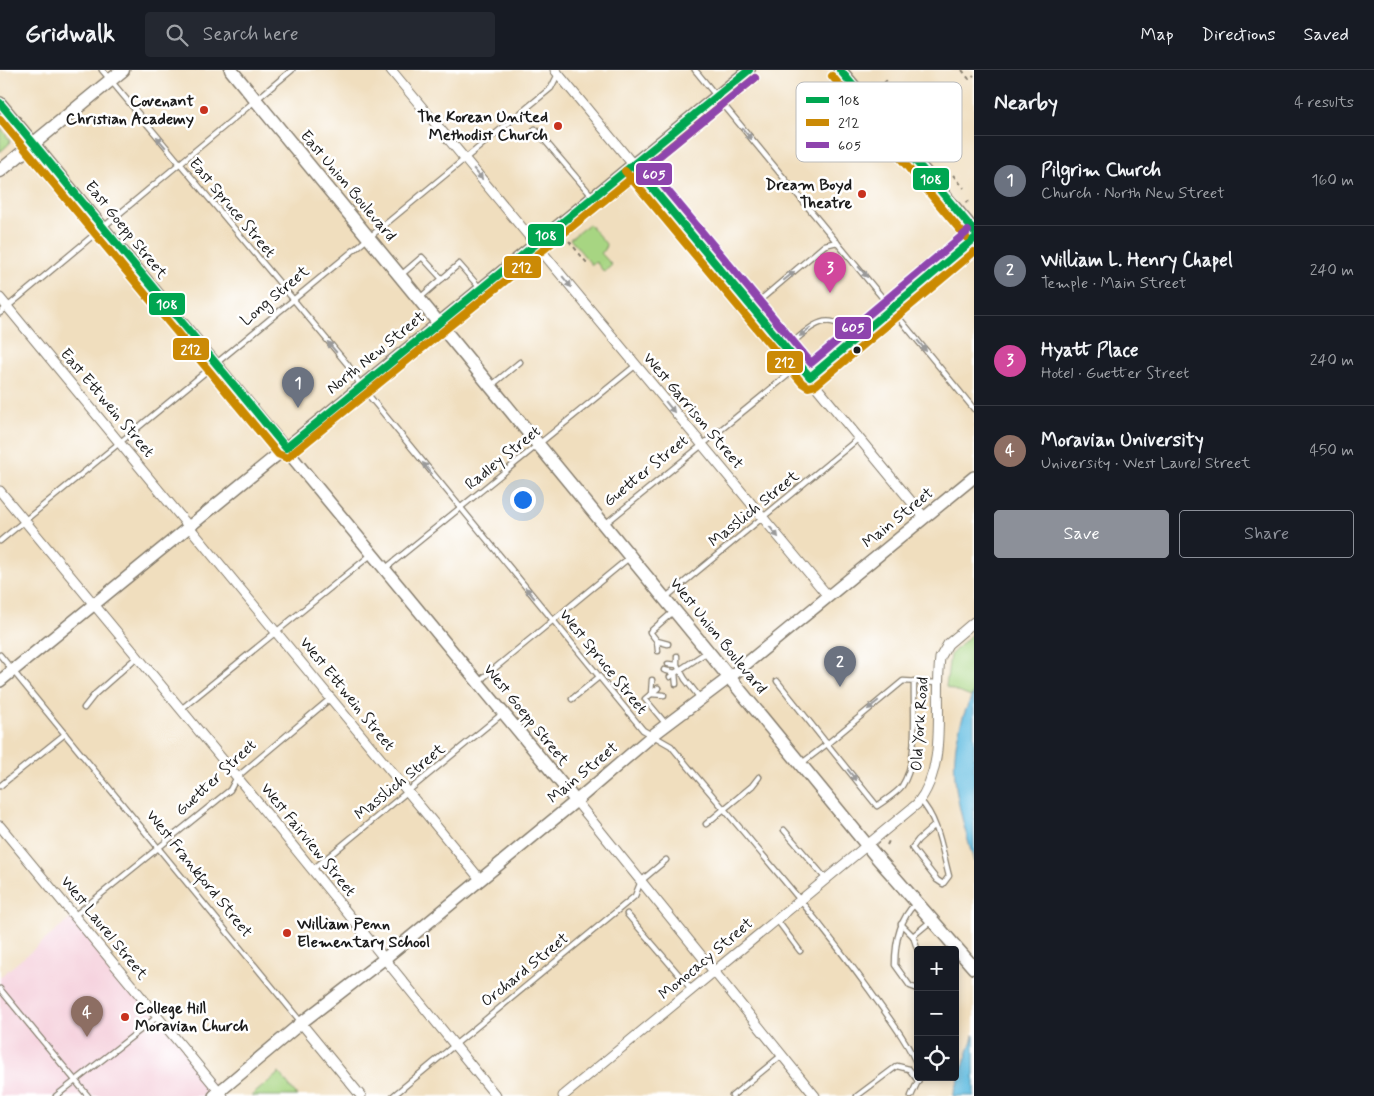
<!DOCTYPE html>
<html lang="en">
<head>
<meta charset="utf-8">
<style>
	:root { --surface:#171b24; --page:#242831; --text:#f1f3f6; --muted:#9ea1a6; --line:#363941; --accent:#8c9099 }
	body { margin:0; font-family:Mynerve,sans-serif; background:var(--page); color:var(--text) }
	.controls { position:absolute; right:15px; bottom:15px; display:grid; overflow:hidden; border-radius:5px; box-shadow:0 2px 8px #0003 }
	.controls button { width:45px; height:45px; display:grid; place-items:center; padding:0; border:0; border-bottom:1px solid var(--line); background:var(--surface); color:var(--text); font:25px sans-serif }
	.you { position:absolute; left:522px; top:429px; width:18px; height:18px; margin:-12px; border:4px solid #fff; border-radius:50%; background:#1a73e8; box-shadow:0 0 0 8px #1a73e833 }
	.badge { display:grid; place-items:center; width:32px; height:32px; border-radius:50%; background:var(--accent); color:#fff; font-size:16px; font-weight:700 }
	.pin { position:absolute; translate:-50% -41px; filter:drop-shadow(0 1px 2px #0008) }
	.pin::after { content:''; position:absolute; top:26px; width:18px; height:15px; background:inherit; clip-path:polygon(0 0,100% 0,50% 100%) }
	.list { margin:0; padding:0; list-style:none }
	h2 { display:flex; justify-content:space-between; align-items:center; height:65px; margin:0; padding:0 20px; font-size:21px }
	h2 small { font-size:16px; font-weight:400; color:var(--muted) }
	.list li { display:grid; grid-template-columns:32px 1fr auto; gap:15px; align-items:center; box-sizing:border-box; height:90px; padding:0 20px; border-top:1px solid var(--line) }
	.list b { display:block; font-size:19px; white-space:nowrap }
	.list p { margin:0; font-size:16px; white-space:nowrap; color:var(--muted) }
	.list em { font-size:16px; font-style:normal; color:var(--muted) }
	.actions { display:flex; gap:10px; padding:15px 20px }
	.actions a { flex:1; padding:11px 0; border:1px solid var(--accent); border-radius:5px; text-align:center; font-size:18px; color:var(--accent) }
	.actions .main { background:var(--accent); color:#fff }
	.icon { flex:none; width:28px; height:28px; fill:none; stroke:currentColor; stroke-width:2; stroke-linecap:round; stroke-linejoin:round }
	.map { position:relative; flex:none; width:974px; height:1026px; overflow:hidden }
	header { display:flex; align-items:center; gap:30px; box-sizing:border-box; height:70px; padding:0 25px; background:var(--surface); border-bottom:1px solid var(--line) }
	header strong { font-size:24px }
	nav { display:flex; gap:28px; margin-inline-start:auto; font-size:18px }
	.search { width:350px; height:45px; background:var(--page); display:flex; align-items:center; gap:12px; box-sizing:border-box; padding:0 18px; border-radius:5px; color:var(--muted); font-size:19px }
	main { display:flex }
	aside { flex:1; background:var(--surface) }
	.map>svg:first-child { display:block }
</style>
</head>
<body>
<header>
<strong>Gridwalk</strong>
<div class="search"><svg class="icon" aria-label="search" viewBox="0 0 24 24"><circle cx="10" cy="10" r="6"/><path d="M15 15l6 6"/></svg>Search here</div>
<nav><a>Map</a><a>Directions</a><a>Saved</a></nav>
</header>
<main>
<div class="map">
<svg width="974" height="1026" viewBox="0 0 974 1026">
	<rect width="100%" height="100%" fill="#fff"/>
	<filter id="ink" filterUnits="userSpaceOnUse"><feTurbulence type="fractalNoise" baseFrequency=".02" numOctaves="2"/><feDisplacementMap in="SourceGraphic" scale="10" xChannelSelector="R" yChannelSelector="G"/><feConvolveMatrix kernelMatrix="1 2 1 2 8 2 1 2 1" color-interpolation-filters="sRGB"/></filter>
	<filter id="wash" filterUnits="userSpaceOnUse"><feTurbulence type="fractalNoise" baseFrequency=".0096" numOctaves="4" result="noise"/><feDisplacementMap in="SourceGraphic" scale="20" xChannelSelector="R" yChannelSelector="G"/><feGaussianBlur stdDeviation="1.12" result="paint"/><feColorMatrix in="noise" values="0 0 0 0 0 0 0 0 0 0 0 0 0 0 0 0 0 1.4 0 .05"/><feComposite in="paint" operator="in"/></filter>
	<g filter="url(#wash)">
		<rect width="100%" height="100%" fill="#f0debe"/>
		<polygon fill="#f5cfdb" points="74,846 223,1026 0,1026 0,907"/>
		<g fill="#a7d582" stroke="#62784f">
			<polygon points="0,57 10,70 9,74 0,82"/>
			<polygon points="589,154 606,174 605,180 601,183 612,195 604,202 596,192 592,195 570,169"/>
			<polygon points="974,562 974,622 971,627 946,617 950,585"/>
			<polygon points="279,1003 297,1026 251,1026"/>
		</g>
		<g fill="#63bde1" stroke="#406c7e">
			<path d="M974,622v170c-18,-65 -33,-106 0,-170z"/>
			<polygon points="974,964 974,1026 953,1026"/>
		</g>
	</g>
	<g filter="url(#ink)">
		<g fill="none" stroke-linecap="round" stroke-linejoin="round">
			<g stroke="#867d6d" stroke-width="7">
				<g id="lane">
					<path d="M102,0l246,295 13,21 282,344 28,16c67,81 138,160 199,245 14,20 41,55 48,77"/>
					<polyline points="695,0 974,339"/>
					<polyline points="535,59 592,126"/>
					<polyline points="401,205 422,187 442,209"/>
					<polyline points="421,227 459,194 480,218"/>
					<polyline points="752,237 825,175 837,172"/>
					<polyline points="0,243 292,0"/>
					<path d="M786,278c26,-21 42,-43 69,-9"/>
					<polyline points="492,315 520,292"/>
					<polyline points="605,454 799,296"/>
					<polyline points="0,471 551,18 558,4"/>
					<polyline points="386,498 635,296"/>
					<polyline points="665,528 859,368"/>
					<polyline points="657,571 650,562 674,541"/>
					<polyline points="658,581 657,571 668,574"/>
					<polyline points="0,585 301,952"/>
					<polyline points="668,594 677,595 685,609 700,628"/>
					<polyline points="677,595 677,586"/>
					<polyline points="664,600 675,603 670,607"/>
					<polyline points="652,610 651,624 645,629 666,654"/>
					<polyline points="777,611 827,674 802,693"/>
					<path d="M914,611c-1,30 5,79 -12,105 -6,8 -17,14 -25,20l-50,-62 76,-63 35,2"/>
					<polyline points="478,612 630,487"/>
					<polyline points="676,614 675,603 707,582"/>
					<polyline points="658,618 651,624 664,625"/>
					<polyline points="572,629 599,607"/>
					<polyline points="84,638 95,624 137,587"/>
					<polyline points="180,640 372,484"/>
					<polyline points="0,716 65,664"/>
					<path d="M920,730c19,20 22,51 29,76l-6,8 -6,-4 -25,-32 6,-8 17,-15"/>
					<polyline points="706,754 752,716 759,707"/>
					<polyline points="784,760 826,809"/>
					<polyline points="312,800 502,644"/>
					<path d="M915,834c-16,16 -20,38 -20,61l15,21 8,3"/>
					<polyline points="627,844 692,920"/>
					<polyline points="74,846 230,720 237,707 331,628"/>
					<polyline points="777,850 800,881"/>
					<polyline points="901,854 913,866"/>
					<polyline points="918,881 913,866 931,851"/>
					<polyline points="0,919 88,1026"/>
					<polyline points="56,1026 157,947"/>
					<polyline points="393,1026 635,826 641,811 666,790"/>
					<polyline points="732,1026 782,985"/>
					<polyline points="857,1026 897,996 909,999 918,1011"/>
					<polyline points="911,1026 919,1009"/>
				</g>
			</g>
			<g stroke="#867d6d" stroke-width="11">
				<g id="street">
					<polyline points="391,0 828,526"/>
					<polyline points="555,0 924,447"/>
					<polyline points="0,228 480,809"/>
					<polyline points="810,307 974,169"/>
					<polyline points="0,421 237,707 496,1026"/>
					<polyline points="576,731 815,1026"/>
					<polyline points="0,756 223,1026"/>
					<polyline points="301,953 361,1026"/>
					<path d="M563,1026l354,-292c32,-40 17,-99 23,-146l8,-14 26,-22"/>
				</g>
			</g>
			<g stroke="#867d6d" stroke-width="14">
				<g id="secondary">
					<polyline points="0,33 576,731"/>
					<polyline points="0,611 749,0"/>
					<polyline points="214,1026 301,953 384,889 576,731 653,665 730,607 974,407"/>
				</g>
			</g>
			<g stroke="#867d6d" stroke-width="15">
				<g id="primary">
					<polyline points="231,0 875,785 974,898"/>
					<polyline points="840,0 974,161"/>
					<polyline points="0,101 123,0"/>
				</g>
			</g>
			<g stroke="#867d6d" stroke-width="2" stroke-dasharray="4 4" stroke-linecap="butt">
				<polyline points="962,0 969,9 974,5"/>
				<polyline points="884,13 888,9"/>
				<polyline points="874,22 880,17"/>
				<polyline points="953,105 964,118"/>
				<polyline points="966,133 972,128"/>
				<polyline points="569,171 587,193"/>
				<polyline points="887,775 890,769"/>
			</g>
			<use href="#lane" stroke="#fff" stroke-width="4.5"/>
			<use href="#street" stroke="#fff" stroke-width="9"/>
			<use href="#secondary" stroke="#fff" stroke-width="11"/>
			<use href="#primary" stroke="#fff" stroke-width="12"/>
			<g stroke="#fff" stroke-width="11">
				<g id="bus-1">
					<polyline points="840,0 974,161"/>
					<polyline points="0,33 286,378 749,0"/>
					<polyline points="633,95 810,307 974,169"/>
				</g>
			</g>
			<g stroke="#fff" stroke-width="11">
				<g id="bus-2">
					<polyline points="832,6 966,167"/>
					<polyline points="0,49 278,384 287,388 755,8"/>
					<polyline points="625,101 802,313 808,317 816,315 974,182"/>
				</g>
			</g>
			<g stroke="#fff" stroke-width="11">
				<polyline id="bus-3" points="755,8 647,96 811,293 968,161"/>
			</g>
			<use href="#bus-1" stroke="#00a651" stroke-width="8"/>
			<use href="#bus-2" stroke="#cb8a06" stroke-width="8"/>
			<use href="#bus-3" stroke="#8e44ad" stroke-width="8"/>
		</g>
		<defs><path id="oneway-solid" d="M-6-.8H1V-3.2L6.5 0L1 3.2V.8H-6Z" transform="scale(1.25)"/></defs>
		<g fill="#999">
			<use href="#oneway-solid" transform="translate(747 64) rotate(50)"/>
			<use href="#oneway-solid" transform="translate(161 72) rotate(-130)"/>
			<use href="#oneway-solid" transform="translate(478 104) rotate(50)"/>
			<use href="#oneway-solid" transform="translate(863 202) rotate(50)"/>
			<use href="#oneway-solid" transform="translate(789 206) rotate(-40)"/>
			<use href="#oneway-solid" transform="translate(567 212) rotate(51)"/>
			<use href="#oneway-solid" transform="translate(805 262) rotate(141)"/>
			<use href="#oneway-solid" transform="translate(922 276) rotate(51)"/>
			<use href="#oneway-solid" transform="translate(332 277) rotate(-130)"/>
			<use href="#oneway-solid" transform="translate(670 337) rotate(51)"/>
			<use href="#oneway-solid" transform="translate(427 398) rotate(-129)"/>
			<use href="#oneway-solid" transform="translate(774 462) rotate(50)"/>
			<use href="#oneway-solid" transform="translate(530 523) rotate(-130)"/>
			<use href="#oneway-solid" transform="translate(873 635) rotate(140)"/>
			<use href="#oneway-solid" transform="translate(852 705) rotate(51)"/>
		</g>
	</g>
	<g fill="#c8321e" stroke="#fff" stroke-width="2">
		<circle cx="204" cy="40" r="5"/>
		<circle cx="558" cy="56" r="5"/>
		<circle cx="862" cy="124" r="5"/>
		<circle cx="287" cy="863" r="5"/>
		<circle cx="125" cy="947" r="5"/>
	</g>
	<circle fill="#1c1c1c" stroke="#fff" stroke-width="2" cx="857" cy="280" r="4.5"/>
	<g text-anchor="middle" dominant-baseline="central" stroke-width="5" stroke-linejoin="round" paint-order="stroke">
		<g font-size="16" font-weight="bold" fill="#1c1c1c" stroke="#fff" text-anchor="end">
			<text x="194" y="31">Covenant<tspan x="194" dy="18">Christian Academy</tspan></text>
			<text x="548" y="47">The Korean United<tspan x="548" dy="18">Methodist Church</tspan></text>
			<text x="852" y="115">Dream Boyd<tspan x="852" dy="18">Theatre</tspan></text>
			<text x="297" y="854" text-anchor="start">William Penn<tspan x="297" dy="18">Elementary School</tspan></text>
			<text x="135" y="938" text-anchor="start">College Hill<tspan x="135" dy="18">Moravian Church</tspan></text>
		</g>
		<g font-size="16" fill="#1c1c1c" stroke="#fff">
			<text transform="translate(348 116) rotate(50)">East Union Boulevard</text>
			<text transform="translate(232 138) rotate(50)">East Spruce Street</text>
			<text transform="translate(126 160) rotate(51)">East Goepp Street</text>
			<text transform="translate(275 226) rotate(-40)">Long Street</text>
			<text transform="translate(376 283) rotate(-39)">North New Street</text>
			<text transform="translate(107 333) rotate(50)">East Ettwein Street</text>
			<text transform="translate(693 341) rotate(50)">West Garrison Street</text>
			<text transform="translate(503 388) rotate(-39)">Radley Street</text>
			<text transform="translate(646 401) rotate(-39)">Guetter Street</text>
			<text transform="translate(754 439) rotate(-39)">Masslich Street</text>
			<text transform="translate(898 448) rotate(-39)">Main Street</text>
			<text transform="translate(718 566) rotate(51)">West Union Boulevard</text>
			<text transform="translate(603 592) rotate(51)">West Spruce Street</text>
			<text transform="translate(347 624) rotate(51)">West Ettwein Street</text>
			<text transform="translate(526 645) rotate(51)">West Goepp Street</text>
			<text transform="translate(920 654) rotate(-86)">Old York Road</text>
			<text transform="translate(583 703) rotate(-40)">Main Street</text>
			<text transform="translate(216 708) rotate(-43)">Guetter Street</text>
			<text transform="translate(400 712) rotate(-39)">Masslich Street</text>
			<text transform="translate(308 770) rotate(51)">West Fairview Street</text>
			<text transform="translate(199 804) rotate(51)">West Frankford Street</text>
			<text transform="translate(104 858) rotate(51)">West Laurel Street</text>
			<text transform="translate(706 889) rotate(-40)">Monocacy Street</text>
			<text transform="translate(525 900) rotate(-39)">Orchard Street</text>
		</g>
	</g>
	<rect x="796" y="12" width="166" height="80" rx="8" fill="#fff" stroke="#bbb" stroke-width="1"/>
	<rect x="806" y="27" width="23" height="6" fill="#00a651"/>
	<rect x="806" y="49" width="23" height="7" fill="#cb8a06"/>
	<rect x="806" y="72" width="23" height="6" fill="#8e44ad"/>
	<g font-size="14" fill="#1c1c1c">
		<text x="838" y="35">108</text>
		<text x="838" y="57">212</text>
		<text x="838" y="80">605</text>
	</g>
	<g stroke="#fff" stroke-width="2">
		<rect x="635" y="92" width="38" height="24" rx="5" fill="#8e44ad"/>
		<rect x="912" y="97" width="38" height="24" rx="5" fill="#00a651"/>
		<rect x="527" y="153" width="38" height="24" rx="5" fill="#00a651"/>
		<rect x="503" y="185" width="39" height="24" rx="5" fill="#cb8a06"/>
		<rect x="148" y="222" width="38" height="24" rx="5" fill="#00a651"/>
		<rect x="834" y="246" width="38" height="24" rx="5" fill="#8e44ad"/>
		<rect x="172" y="267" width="38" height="24" rx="5" fill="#cb8a06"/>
		<rect x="766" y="280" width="38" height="24" rx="5" fill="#cb8a06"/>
	</g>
	<g font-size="14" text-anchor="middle" font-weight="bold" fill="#fff">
		<text x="654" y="109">605</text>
		<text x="931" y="114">108</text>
		<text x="546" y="170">108</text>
		<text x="522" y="202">212</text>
		<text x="167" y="239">108</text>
		<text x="853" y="262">605</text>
		<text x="191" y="284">212</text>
		<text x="785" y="297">212</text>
	</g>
</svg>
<div class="controls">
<button>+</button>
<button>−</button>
<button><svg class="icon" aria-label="locate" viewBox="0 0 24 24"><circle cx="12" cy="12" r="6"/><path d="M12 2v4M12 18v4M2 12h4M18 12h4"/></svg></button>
</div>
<div class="you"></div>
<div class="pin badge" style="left:298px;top:338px;background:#6b7280">1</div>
<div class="pin badge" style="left:840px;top:617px;background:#6b7280">2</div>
<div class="pin badge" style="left:830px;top:223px;background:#d1479c">3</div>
<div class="pin badge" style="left:87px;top:967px;background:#8d6e63">4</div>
</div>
<aside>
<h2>Nearby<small>4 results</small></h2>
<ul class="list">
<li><span class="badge" style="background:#6b7280">1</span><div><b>Pilgrim Church</b><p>Church · North New Street</p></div><em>160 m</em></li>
<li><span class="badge" style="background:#6b7280">2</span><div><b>William L. Henry Chapel</b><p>Temple · Main Street</p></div><em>240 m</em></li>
<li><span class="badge" style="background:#d1479c">3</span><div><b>Hyatt Place</b><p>Hotel · Guetter Street</p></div><em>240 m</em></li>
<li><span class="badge" style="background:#8d6e63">4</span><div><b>Moravian University</b><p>University · West Laurel Street</p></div><em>450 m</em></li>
</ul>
<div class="actions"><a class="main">Save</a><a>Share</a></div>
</aside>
</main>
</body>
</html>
